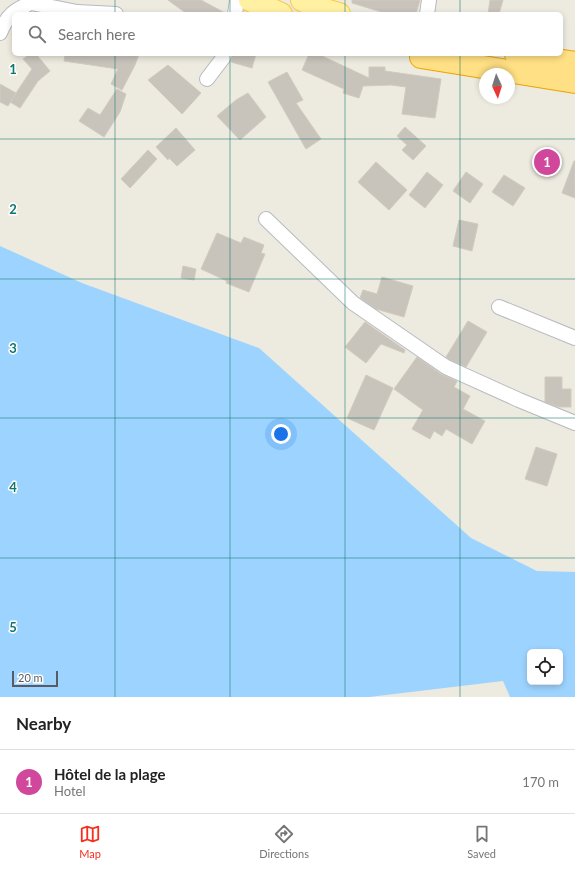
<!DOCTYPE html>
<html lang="en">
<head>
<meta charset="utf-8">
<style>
	:root { --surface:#fff; --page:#f2f2f2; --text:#222; --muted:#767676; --line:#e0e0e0; --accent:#f52e1d }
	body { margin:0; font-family:Lato,sans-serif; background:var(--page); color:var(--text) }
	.controls { position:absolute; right:12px; bottom:12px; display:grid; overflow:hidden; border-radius:6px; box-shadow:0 2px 6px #0003 }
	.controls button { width:36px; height:36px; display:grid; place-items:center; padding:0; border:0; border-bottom:1px solid var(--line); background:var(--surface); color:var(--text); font:20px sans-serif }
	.compass { position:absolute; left:479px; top:68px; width:36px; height:36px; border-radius:50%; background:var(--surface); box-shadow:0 2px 6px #0003; rotate:176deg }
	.scale { position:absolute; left:12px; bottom:10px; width:46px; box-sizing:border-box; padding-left:4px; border:2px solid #585c62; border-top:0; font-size:11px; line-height:14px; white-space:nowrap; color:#585c62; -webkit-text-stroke:3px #fff; paint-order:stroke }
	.you { position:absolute; left:281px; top:434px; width:14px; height:14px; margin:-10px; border:3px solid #fff; border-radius:50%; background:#1a73e8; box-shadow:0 0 0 6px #1a73e833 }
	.badge { display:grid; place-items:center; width:26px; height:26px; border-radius:50%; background:var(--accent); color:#fff; font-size:13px; font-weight:700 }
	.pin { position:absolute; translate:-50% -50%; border:2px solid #fff; box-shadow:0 1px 4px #0006 }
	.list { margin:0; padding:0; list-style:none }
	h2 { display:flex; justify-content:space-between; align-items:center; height:52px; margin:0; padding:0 16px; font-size:17px }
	h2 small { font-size:13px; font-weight:400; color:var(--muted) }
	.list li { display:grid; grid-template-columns:26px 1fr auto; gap:12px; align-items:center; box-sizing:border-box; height:64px; padding:0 16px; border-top:1px solid var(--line) }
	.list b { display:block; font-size:15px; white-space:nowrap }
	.list p { margin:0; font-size:13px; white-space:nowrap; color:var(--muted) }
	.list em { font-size:13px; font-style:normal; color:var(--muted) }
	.icon { flex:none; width:22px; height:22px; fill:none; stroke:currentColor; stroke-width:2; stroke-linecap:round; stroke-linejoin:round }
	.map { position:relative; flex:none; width:575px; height:697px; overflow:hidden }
	.search { position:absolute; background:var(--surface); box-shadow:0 2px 6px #0003; left:12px; right:12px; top:12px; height:44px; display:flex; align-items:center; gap:10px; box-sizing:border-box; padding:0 14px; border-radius:6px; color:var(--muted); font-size:15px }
	.sheet { height:116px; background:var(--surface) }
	nav { display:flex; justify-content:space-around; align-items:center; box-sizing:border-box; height:56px; border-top:1px solid var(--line); background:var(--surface); font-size:11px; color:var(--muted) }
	nav a { display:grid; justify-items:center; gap:2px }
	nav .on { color:var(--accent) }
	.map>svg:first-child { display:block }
</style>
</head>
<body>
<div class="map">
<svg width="575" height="697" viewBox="0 0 575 697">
	<rect width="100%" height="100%" fill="#edeadf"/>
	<path fill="#9dd4ff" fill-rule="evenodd" d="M0,246l82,37 177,65 212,190 66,33 38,1v125h-65l-7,-16 -134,16h-369zM530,652h30v30h-30z"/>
	<g fill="#c8c4bc" stroke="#d2cbbd">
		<polygon points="168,0 201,0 227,14 187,14"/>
		<polygon points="352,0 420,0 416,14 388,14 352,3"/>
		<polygon points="490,0 503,0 499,14 488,14"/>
		<polygon points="30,54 36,54 50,71 38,81 20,108 10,102 32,69 23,59"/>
		<polygon points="65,54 139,54 135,65 122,90 111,84 118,69 64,61"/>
		<polygon points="233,54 256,54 252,68 231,62"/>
		<polygon points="309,54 318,54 369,78 369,67 385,67 385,71 441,79 435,118 402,114 406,87 391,85 363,86 359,98 343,93 344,89 302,70"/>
		<polygon points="168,65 201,93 182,114 148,80"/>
		<polygon points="287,72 303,100 296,103 321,139 306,149 268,82"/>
		<polygon points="0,84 16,93 8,106 0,102"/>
		<polygon points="117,89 126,94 120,112 104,137 79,121 88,108 100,115"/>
		<polygon points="248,93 266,117 240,140 217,116 236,100"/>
		<polygon points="405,127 426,146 413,160 402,150 407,145 397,136"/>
		<polygon points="176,128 195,150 177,166 169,158 168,160 156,147"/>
		<polygon points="148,150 157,159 130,188 121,179"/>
		<polygon points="574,161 575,161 575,198 562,193"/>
		<polygon points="376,162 407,190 389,210 358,182"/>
		<polygon points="427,172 443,185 425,208 409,195"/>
		<polygon points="466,172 483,184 470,203 453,191"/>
		<polygon points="504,175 525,188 513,206 492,192"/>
		<polygon points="459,220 478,224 472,251 453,246"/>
		<polygon points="217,233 241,243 244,237 264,245 261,253 265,254 249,292 226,283 227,281 201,269"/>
		<polygon points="183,266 196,269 194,280 181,278"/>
		<polygon points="382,277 413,286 404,317 376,309 360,298 363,290 377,294"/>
		<polygon points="468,321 487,332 466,367 450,360 446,357"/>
		<polygon points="365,322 405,350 404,353 381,344 366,363 345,347"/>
		<polygon points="417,357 441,374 457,381 454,387 470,396 463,409 485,421 472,444 446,429 442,436 434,431 430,439 412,429 423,410 394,389"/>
		<polygon points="366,375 393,388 374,430 347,418"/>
		<polygon points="545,377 562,377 562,389 571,389 571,407 559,407 545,402"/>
		<polygon points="536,447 557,454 547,486 525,479"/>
	</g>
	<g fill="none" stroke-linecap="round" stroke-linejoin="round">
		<g stroke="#b7bac0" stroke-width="16">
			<g id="street">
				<polyline points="31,3 77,12 116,14"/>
				<polyline points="235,14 237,0"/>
				<polyline points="427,14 429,0"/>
				<path d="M0,33c2,-5 6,-13 10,-17 6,-8 17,-10 25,-16"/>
				<polyline points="207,79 223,58 225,54"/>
				<polyline points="266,219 353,303 446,367 519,400 575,423"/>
				<polyline points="499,307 575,338"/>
			</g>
		</g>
		<g stroke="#fbca4a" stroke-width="24">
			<g id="primary">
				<polyline points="250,0 281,14"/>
				<polyline points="302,0 318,8 339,14"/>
			</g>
		</g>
		<g stroke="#eca300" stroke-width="24">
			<g id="highway">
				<polyline points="516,54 575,63"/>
				<polyline points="421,57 575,82"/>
			</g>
		</g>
		<use href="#street" stroke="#fff" stroke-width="14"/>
		<use href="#primary" stroke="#fff0a2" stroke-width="22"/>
		<use href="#highway" stroke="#ffe084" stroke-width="22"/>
	</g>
	<path fill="none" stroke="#0f766e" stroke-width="1" stroke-opacity="0.55" d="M115,0v14M230,0v14M345,0v14M460,0v14M115,54v643M230,54v643M345,54v643M460,54v643M0,139h575M0,279h575M0,418h575M0,558h575"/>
	<g font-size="13" text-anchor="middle" font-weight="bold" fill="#0f766e" stroke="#fff" stroke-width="3" stroke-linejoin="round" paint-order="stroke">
		<text x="13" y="74">1</text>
		<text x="13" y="214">2</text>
		<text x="13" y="353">3</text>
		<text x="13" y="492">4</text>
		<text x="13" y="632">5</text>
	</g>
</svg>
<div class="controls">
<button><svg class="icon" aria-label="locate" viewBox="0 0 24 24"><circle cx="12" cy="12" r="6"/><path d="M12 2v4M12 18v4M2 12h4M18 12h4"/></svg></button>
</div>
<svg class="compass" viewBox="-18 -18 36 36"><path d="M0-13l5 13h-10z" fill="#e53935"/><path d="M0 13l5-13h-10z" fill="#767676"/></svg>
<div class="scale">20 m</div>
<div class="you"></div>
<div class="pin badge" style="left:547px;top:162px;background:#d1479c">1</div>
<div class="search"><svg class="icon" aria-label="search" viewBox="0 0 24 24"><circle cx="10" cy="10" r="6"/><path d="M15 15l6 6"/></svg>Search here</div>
</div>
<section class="sheet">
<h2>Nearby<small></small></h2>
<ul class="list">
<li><span class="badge" style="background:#d1479c">1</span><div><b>Hôtel de la plage</b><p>Hotel</p></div><em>170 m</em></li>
</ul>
</section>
<nav>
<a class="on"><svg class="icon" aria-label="map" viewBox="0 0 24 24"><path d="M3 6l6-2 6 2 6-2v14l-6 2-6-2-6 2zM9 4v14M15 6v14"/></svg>Map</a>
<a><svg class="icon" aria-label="directions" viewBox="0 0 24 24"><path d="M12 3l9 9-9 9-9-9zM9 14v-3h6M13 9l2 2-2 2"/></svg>Directions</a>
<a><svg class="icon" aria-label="saved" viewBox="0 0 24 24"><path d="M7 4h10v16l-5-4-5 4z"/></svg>Saved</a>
</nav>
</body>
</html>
